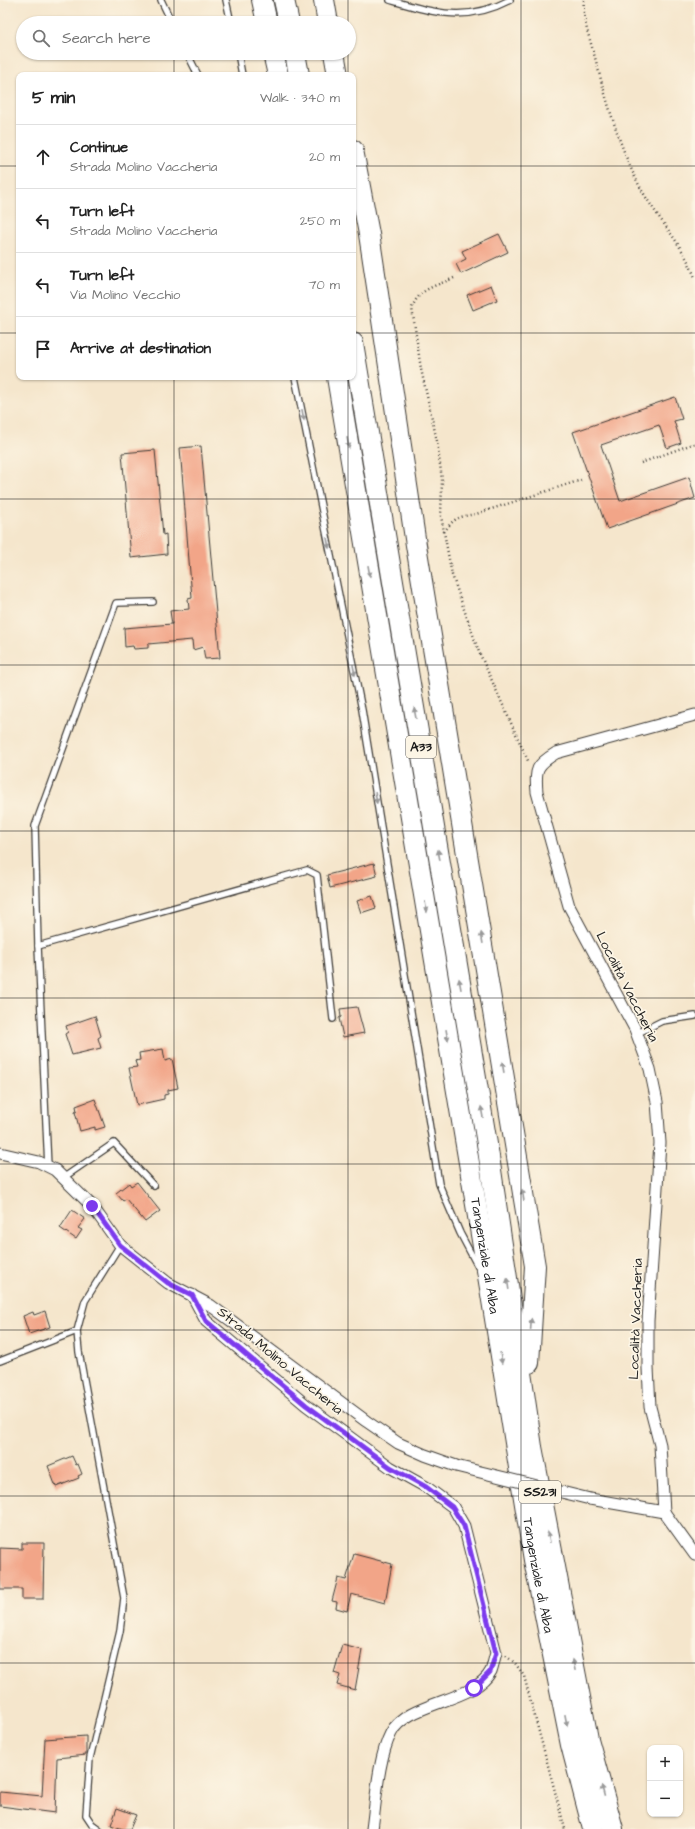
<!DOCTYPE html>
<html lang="en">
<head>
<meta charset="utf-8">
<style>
	:root { --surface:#fff; --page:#f6f6f6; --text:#222; --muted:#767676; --line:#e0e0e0 }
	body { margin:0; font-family:"Architects Daughter",sans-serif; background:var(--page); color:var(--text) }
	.controls { position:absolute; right:12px; bottom:12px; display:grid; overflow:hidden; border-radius:8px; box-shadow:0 1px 3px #0004 }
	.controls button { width:36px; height:36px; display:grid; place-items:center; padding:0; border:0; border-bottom:1px solid var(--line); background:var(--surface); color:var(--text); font:20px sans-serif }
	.stop { position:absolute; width:12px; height:12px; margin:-9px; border:3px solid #7c3aed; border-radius:50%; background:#fff }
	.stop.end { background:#7c3aed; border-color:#fff; box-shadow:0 1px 4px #0008 }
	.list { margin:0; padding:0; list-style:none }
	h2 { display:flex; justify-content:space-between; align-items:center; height:52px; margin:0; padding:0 16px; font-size:17px }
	h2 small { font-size:13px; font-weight:400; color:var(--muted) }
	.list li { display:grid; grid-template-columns:26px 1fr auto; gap:12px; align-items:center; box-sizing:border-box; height:64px; padding:0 16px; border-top:1px solid var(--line) }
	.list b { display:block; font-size:15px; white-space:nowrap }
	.list p { margin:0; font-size:13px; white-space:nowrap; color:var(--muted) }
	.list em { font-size:13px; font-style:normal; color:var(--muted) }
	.icon { flex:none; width:22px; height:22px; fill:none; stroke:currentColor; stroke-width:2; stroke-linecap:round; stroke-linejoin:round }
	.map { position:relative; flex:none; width:695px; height:1829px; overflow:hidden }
	.search { position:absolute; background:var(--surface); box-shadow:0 1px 3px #0004; left:16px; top:16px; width:340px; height:44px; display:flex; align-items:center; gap:10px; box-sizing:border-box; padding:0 14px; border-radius:22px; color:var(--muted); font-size:15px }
	.panel { position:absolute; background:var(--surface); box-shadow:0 1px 3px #0004; left:16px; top:72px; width:340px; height:308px; border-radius:8px }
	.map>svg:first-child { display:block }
</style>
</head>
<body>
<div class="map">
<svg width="695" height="1829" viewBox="0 0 695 1829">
	<rect width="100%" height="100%" fill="#fcf5e5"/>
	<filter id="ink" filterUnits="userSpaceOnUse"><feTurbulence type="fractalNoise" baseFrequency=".025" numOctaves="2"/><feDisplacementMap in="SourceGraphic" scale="8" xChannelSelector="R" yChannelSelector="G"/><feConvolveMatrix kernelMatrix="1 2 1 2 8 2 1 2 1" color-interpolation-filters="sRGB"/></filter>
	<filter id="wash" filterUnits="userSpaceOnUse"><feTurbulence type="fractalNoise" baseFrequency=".012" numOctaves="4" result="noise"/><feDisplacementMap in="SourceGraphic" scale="16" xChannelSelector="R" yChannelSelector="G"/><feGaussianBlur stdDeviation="0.9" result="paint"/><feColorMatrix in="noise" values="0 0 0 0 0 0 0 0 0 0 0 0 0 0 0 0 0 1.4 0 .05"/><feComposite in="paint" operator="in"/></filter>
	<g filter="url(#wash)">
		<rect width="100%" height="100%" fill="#f5e6cc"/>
		<g id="blocks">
			<g fill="#f2a588">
				<polygon points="499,234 508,252 461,274 456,264 466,259 462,251"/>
				<polygon points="491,285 497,300 473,310 467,295"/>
				<polygon points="675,397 682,419 674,421 681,443 667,448 659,425 601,445 620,501 689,477 695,498 607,529 573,432"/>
				<polygon points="201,446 220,658 205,659 203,647 193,650 192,640 148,644 148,648 134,649 133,646 125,647 124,628 172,624 170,611 189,609 188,599 192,598 180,448"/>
				<polygon points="155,450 163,535 166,534 167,554 131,558 122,453"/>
				<polygon points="374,863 377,876 330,888 327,875"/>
				<polygon points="372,896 376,908 361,913 357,901"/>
				<polygon points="357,1007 364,1033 343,1037 339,1018 341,1017 340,1009"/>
				<polygon points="95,1016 101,1036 98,1038 101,1048 72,1055 65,1034 68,1032 66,1026"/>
				<polygon points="163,1049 165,1061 172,1059 178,1088 168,1090 168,1094 164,1095 164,1099 137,1105 129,1068 137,1067 135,1061 140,1060 139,1053"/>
				<polygon points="95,1099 105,1127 95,1130 95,1127 80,1131 75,1112 77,1111 76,1106"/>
				<polygon points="137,1182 160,1211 145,1222 126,1199 123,1201 116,1193 129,1183 131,1186"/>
				<polygon points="72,1210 85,1219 78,1228 82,1230 76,1239 60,1228"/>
				<polygon points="45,1311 50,1327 29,1334 23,1316 33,1312 34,1315"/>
				<polygon points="72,1456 76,1465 78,1464 82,1474 78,1476 79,1478 56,1487 48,1466"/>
				<polygon points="22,1543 44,1543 43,1599 22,1599 22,1589 0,1589 0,1548 22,1549"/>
				<polygon points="354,1554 392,1564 385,1603 351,1594 347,1611 336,1608 337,1602 332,1601 338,1578 346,1580"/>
				<polygon points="342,1645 362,1650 355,1690 337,1685 340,1675 334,1673"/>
				<polygon points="86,1736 86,1755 57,1758 55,1813 0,1806 0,1792 42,1796 45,1739"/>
				<polygon points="117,1808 136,1815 130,1829 123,1829 111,1825"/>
			</g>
		</g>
	</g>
	<g filter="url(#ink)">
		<use href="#blocks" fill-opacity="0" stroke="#3d3a36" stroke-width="1"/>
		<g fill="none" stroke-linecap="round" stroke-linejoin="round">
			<g stroke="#3d3a36" stroke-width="8">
				<g id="lane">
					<polyline points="161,0 172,23"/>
					<polyline points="226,0 231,23"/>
					<path d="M390,0c45,13 76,23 120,0"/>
					<polyline points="187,53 198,75"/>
					<polyline points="238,53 242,75"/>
					<polyline points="295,377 362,710 439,1184 460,1233 478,1267"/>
					<polyline points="38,946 307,870 317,875 333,1019"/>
					<polyline points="636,1034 662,1021 695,1016"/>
					<polyline points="48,1167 38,946 35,826 116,603 153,602"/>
					<polyline points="63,1178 114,1143 154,1186"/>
					<polyline points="0,1361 77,1331"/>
					<polyline points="99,1829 92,1824 86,1815 90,1758 120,1631 124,1598 79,1352 77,1331 85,1301 120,1245"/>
				</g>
			</g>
			<g stroke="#3d3a36" stroke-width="13">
				<g id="street">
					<polyline points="0,1153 39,1162 55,1170 92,1206 120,1245 168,1283 210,1305 366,1421 398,1443 425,1455 456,1466"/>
					<path d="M192,1295l14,26 100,84 84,62 36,20 27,20 11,19 32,127c-2,6 -3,13 -5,18 -16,31 -85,31 -100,62 -13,25 -15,68 -19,96"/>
					<polyline points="590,1499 664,1512"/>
					<path d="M664,1512l-4,-67 -10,-38 -2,-39v-47l12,-178 -3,-41 -7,-33 -15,-40 -66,-123 -32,-114c-2,-23 -1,-27 19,-39l139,-38"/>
					<polyline points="664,1512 695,1555"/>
				</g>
			</g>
			<g stroke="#3d3a36" stroke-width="22">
				<g id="highway">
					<polyline points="262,0 267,23"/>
					<polyline points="284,0 289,23"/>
					<polyline points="324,0 328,23"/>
					<polyline points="273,53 278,75"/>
					<polyline points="295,53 299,75"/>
					<polyline points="334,53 338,75"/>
					<polyline points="353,150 369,234 416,545 535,1266 529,1363"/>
					<polyline points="353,343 488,1150 532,1447 588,1739 613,1829"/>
					<path id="s1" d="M337,377l153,911 44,272 37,185 22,84"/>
				</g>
			</g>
			<g stroke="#3d3a36" stroke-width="2.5" stroke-dasharray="1 3" stroke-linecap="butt">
				<path d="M584,0c-2,18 5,36 10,54 12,44 27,101 50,140 17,29 40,52 51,84"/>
				<path d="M454,278c-18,8 -35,10 -42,30l9,61 16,72 5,39 -1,36 11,59 27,77 50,111"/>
				<polyline points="641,463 695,443"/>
				<path d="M444,532c11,-15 14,-15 32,-18l105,-34"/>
				<polyline points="506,1656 515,1663 524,1676 565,1829"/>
			</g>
			<use href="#lane" stroke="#fff" stroke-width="5.5"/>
			<use href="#street" stroke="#fff" stroke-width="11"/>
			<use href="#highway" stroke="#fff" stroke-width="20"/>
			<g stroke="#3d3a36" stroke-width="13" stroke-linecap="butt">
				<polyline id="street-bridge" points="456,1466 590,1499"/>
			</g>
			<use href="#street-bridge" stroke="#fff" stroke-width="11"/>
		</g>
		<defs><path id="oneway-solid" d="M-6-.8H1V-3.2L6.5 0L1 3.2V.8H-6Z"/></defs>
		<g fill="#999">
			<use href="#oneway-solid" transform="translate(303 415) rotate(79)"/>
			<use href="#oneway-solid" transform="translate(348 443) rotate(80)"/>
			<use href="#oneway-solid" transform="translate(328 543) rotate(79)"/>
			<use href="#oneway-solid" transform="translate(369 571) rotate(80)"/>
			<use href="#oneway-solid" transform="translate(354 670) rotate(79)"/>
			<use href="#oneway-solid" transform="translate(415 713) rotate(-100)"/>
			<use href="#oneway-solid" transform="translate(376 798) rotate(81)"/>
			<use href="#oneway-solid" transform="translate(439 855) rotate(-100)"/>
			<use href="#oneway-solid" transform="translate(426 907) rotate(80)"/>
			<use href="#oneway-solid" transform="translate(482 938) rotate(-99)"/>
			<use href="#oneway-solid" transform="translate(460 984) rotate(-100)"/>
			<use href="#oneway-solid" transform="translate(447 1035) rotate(80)"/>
			<use href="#oneway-solid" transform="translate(503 1067) rotate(-99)"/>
			<use href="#oneway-solid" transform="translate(482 1112) rotate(-100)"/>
			<use href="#oneway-solid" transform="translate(523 1195) rotate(-99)"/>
			<use href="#oneway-solid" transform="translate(508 1284) rotate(-98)"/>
			<use href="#oneway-solid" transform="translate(531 1324) rotate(-86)"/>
			<use href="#oneway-solid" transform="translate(501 1358) rotate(81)"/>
			<use href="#oneway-solid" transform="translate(549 1537) rotate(-100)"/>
			<use href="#oneway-solid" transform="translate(574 1665) rotate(-101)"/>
			<use href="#oneway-solid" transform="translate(566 1720) rotate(79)"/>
			<use href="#oneway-solid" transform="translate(603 1791) rotate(-105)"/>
		</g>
	</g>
	<g fill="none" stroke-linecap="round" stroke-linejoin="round" filter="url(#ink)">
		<polyline stroke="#7c3aed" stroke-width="5" points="92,1206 120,1245 168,1283 192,1295 206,1321 306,1405 390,1467 426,1487 452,1507 464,1526 496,1653 490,1672 474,1688"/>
	</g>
	<path fill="none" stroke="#1c1c1c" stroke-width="1" stroke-opacity="0.55" d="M174,0v23M348,0v23M521,0v1829M174,53v22M348,53v22M0,166h19M353,166h342M0,333h19M353,333h342M174,377v1452M348,377v1452M0,499h695M0,665h695M0,831h695M0,998h695M0,1164h695M0,1330h695M0,1496h695M0,1663h695"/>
	<g text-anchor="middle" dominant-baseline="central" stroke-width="3.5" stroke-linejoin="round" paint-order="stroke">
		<g fill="#fcf5e5" stroke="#5f5d58" stroke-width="1">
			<rect x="406" y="736" width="30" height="22" rx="3"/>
			<rect x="519" y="1481" width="42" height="22" rx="3"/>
		</g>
		<g font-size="13" font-weight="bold" fill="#1c1c1c">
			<text x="421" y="747">A33</text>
			<text x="540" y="1492">SS231</text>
		</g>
		<g font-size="14" fill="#1c1c1c" stroke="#fcf5e5">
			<text transform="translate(627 987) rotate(63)">Località Vaccheria</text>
			<text stroke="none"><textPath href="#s1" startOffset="891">Tangenziale di Alba</textPath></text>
			<text transform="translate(636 1319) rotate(-88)">Località Vaccheria</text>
			<text transform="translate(280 1361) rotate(40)">Strada Molino Vaccheria</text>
			<text stroke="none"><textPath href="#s1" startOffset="1215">Tangenziale di Alba</textPath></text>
		</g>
	</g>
</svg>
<div class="controls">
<button>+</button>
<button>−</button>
</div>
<div class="stop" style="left:474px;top:1688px"></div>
<div class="stop end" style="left:92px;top:1206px"></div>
<div class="search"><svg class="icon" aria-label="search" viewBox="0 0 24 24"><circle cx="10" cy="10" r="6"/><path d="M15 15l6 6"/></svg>Search here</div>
<section class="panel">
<h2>5 min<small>Walk · 340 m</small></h2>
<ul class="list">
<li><svg class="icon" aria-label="ahead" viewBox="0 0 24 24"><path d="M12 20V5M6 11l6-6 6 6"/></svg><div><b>Continue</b><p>Strada Molino Vaccheria</p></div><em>20 m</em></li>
<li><svg class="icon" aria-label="left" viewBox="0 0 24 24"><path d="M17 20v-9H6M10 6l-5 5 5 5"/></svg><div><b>Turn left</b><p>Strada Molino Vaccheria</p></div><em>250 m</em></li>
<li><svg class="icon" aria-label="left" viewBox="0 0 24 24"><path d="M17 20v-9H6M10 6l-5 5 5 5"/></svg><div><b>Turn left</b><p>Via Molino Vecchio</p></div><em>70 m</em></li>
<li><svg class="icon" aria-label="arrive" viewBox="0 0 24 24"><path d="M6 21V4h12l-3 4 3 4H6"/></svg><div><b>Arrive at destination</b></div></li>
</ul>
</section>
</div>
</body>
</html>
